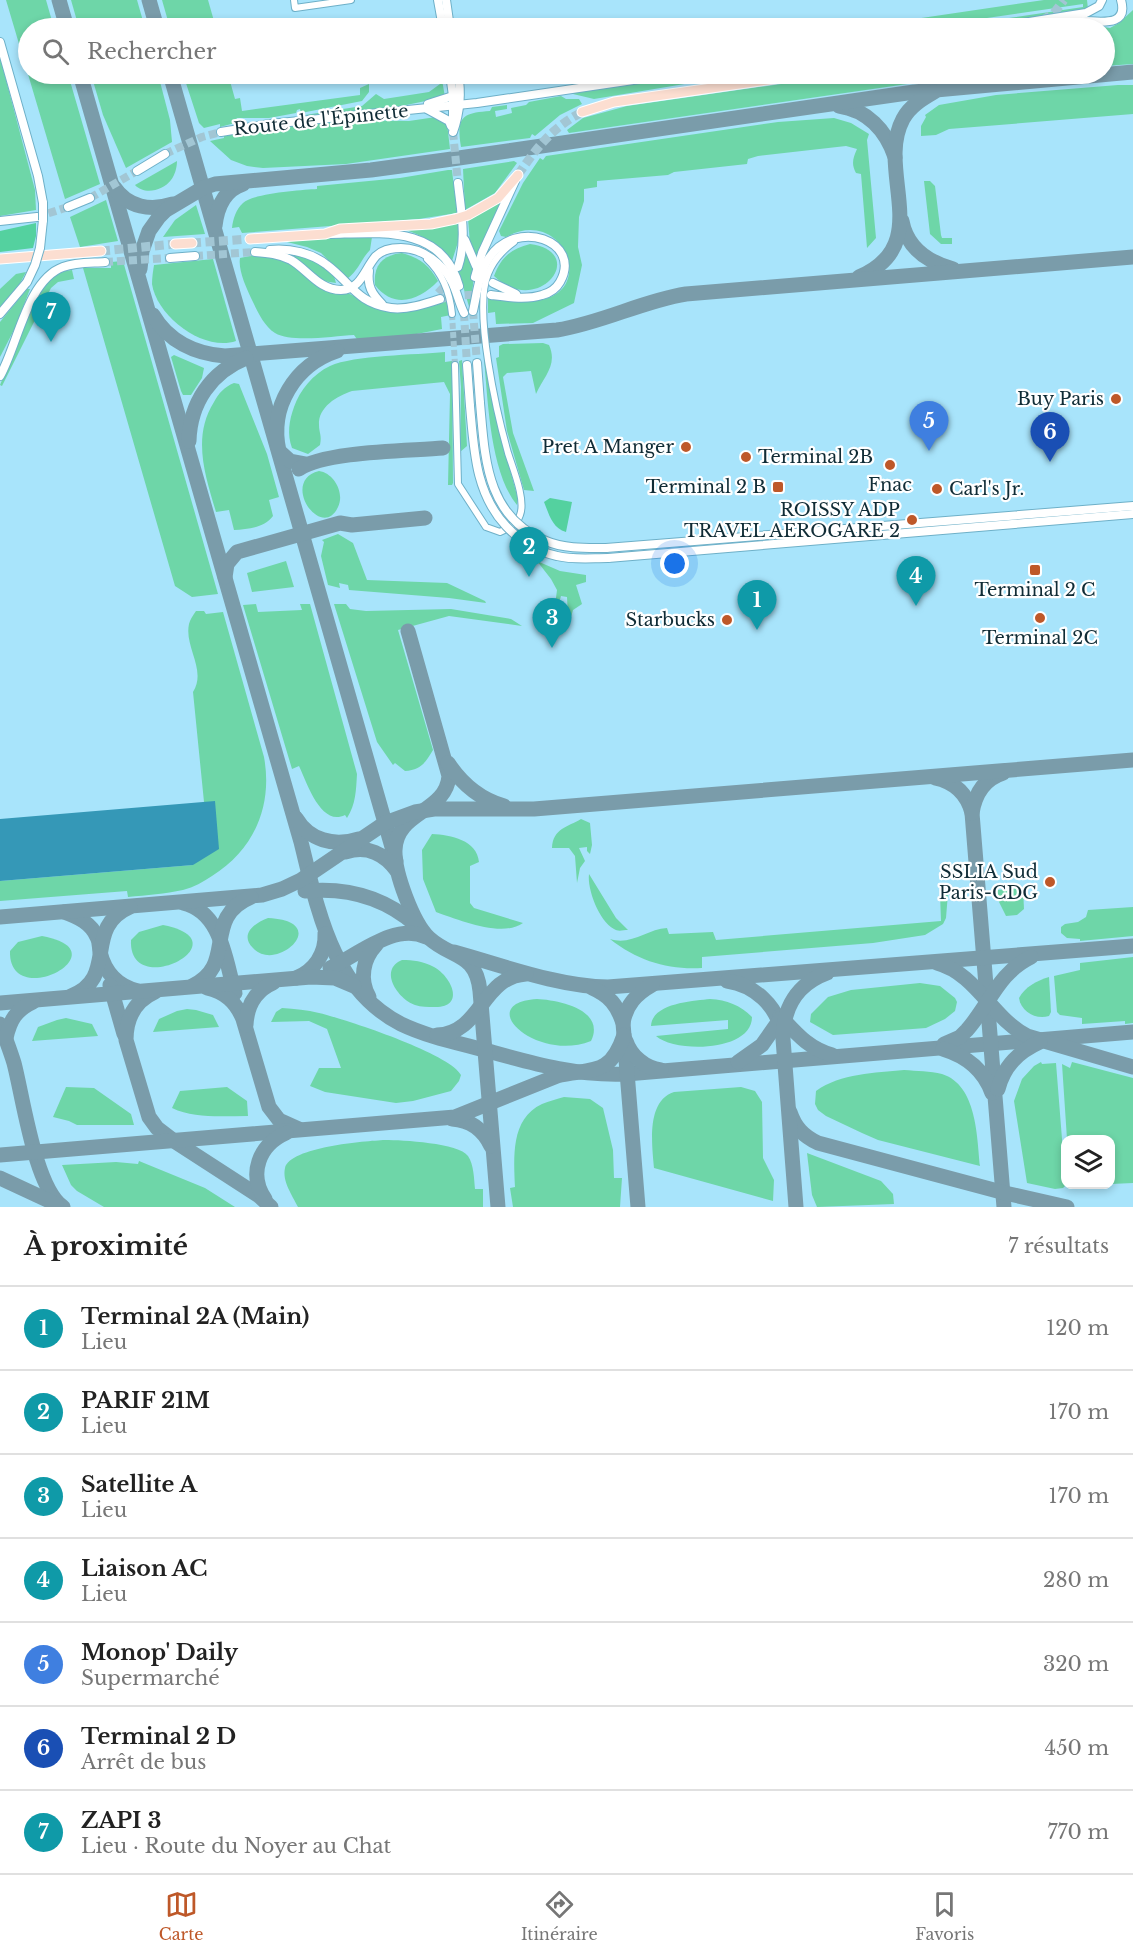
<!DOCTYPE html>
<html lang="fr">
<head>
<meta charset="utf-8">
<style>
	:root { --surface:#fff; --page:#f6f6f6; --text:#222; --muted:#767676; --line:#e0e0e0; --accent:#be5829 }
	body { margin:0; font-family:"Libre Baskerville",serif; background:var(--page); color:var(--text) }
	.controls { position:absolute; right:18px; bottom:18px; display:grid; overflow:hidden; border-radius:12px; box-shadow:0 3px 9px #0003 }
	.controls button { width:54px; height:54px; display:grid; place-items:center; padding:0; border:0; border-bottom:2px solid var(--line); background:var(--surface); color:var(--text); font:30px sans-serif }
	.you { position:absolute; left:675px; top:564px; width:21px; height:21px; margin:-15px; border:4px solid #fff; border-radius:50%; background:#1a73e8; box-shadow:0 0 0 9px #1a73e833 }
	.badge { display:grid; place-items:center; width:39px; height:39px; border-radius:50%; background:var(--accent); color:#fff; font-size:20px; font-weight:700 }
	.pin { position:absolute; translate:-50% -50px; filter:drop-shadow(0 2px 3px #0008) }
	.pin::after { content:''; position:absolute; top:32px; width:21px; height:18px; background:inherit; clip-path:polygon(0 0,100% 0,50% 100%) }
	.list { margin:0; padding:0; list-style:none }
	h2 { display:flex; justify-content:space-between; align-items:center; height:78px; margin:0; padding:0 24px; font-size:26px }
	h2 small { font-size:20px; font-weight:400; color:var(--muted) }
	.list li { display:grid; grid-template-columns:39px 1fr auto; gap:18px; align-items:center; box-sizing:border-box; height:84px; padding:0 24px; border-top:2px solid var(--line) }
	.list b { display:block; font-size:22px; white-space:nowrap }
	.list p { margin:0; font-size:20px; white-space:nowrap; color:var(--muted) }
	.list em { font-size:20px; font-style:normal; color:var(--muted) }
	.icon { flex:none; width:33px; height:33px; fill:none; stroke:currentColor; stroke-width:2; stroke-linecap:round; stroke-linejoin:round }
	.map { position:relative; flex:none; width:1133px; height:1207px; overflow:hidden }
	.search { position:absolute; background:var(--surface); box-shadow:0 3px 9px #0003; left:18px; right:18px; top:18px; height:66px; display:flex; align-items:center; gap:15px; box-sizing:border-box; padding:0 21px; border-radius:33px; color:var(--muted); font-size:22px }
	.sheet { height:666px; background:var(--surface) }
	nav { display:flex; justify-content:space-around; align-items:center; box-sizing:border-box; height:84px; border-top:2px solid var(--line); background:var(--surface); font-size:16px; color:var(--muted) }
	nav a { display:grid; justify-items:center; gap:3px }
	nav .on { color:var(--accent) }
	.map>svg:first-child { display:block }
</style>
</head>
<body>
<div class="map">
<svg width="1133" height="1207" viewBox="0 0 1133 1207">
	<rect width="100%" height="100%" fill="#c6edfc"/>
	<path fill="#a8e4fb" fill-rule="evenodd" d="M0,0h1133v1207h-1133zM28,28h1076v46h-1076zM1066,1140h44v44h-44z"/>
	<g fill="#6ed6a8">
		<polygon points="6,0 46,0 54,28 28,28 28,74 68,74 100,184 65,199"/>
		<polygon points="71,0 137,0 145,28 79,28"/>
		<polygon points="162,0 208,0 216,28 170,28"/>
		<polygon points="1044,0 1087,0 1088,9 1003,24 1009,18 1083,7 1083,4 918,28 910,28 908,20"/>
		<polygon points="1133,10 1133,64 1105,66 1104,28 1063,28 1078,23 1110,28 1119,23"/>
		<polygon points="0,57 35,190 36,210 0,216"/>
		<polygon points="91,74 158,74 170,120 172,142 126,168 103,115"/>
		<polygon points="183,74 228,74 235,99 240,98 242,111 360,95 360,88 369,84 369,92 362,101 301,113 300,109 297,110 296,113 269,118 237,118 235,123 220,127 220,124 204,128 199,123"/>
		<polygon points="439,74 441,74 445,97 382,110 299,116 362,106 376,94 384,99 429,92 440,84"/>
		<polygon points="700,74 745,74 594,99 573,94 572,92"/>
		<polygon points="850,74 1011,74 935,80 569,133 567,130 583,118 627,106"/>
		<polygon points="1118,85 1133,85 1133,114 949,129 936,135 921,136 921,126 926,117 925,115 939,105 996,95"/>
		<path d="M561,96l5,3h13l3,5 -22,11 -25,21 -3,-2 -2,4 -69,9c-5,-30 1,-34 29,-36l2,-4 15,-2v4l-12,2 1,6 16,-4 -1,-5 15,-3 3,-3z"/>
		<polygon points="436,117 447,123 450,149 346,164 263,168 247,166 231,160 210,141 224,138 224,135 239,131 345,120 409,121"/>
		<path d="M834,118l17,5 18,11 -2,6 9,98 -9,10 -6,-74 -5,-1c-5,-9 -3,-15 1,-24l-11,-3 -88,10 -10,3 -1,5 -73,8 -6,3 -71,6v6l-13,2v12l-5,16 -1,30 4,18 -8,38 -41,20 -37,1 -1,-12 -7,1v-16c17,1 35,5 51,3 59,-9 23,-95 -33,-63l-5,-1 -2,-5 24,-48 17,-25 3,2 3,-4 232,-34z"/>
		<path d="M177,161c0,6 -2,14 -6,19 -8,11 -27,15 -36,5z"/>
		<polygon points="514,161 517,163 495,193 465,210 463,169"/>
		<path d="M448,170h4l5,43 -38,6 -177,14 -3,-6 -7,1c1,-9 4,-19 11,-25 11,-10 59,-13 74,-14v-3l83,-8z"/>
		<polygon points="924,181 930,181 935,186 941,235 942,238 952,238 952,244 941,244 930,234"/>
		<polygon points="505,196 478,259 470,244 468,219"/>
		<polygon points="106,200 118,241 80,247 70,217"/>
		<polygon points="196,205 205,234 163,237 175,220"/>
		<path d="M458,222l1,17 -7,22c-13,-16 -27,-25 -47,-31z"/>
		<path d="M372,237l-2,13c-9,9 -11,20 -23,29l-26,-26 -14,-6 -28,-7z"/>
		<path d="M530,244c60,8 8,75 -36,32 7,-19 17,-27 36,-32z"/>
		<polygon points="466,251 475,268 470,310 458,269"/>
		<polygon points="281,252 312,258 334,276 336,283 323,281"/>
		<path d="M402,253c18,5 27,12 36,28 -18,19 -44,29 -63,4 -2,-20 8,-30 27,-32z"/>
		<path d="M260,254l32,9 19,16 37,14 29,15 39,2 32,-9 3,14 -10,2 1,12 -81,16 -7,-10c-21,1 -62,8 -79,-2 -12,-8 -18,-23 -24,-35 -5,-11 -13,-28 -11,-40z"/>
		<path d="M213,259l23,82c-32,11 -79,-24 -84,-57 0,-6 1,-13 2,-19z"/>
		<polygon points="123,261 218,594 192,597 175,586 83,268 111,268 111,262"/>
		<path d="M72,270l2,9 -16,3 -7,6 -49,98 -2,-1 40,-95c8,-12 17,-19 32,-20z"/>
		<polygon points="26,272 16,291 0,309 0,289 16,274"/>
		<polygon points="27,289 30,289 16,326 0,357 0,322"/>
		<path d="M543,343l6,2c9,20 -5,31 -13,49l-5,-23 -24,2 -4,4 10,56 21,58 -10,-1 -17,-59 -11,-73 3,-1v-11l4,-2z"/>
		<path d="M445,352v10l7,-1 1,122 -1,2h-4l2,-91 -6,-12 -92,9c-15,5 -34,16 -33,34 0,8 3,10 1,20l-12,9 -16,-6c-5,-14 -3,-27 2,-41 6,-17 19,-33 36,-41 24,-11 86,-11 115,-14z"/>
		<polygon points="174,355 204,368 202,378 191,395 183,395 181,391 171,357"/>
		<path d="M484,359h2l8,52 24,88 -1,6c-27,-33 -29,-104 -33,-146z"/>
		<polygon points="462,360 467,446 460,452 461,387 459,361"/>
		<path d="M234,383l5,1 28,70 12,43 -10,3 4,16c-9,12 -25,13 -39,14l-5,-20 -13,2c-11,-37 -24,-75 -2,-110 5,-9 10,-15 20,-19z"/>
		<path d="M319,471c15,2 26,22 19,36 -16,35 -59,-26 -19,-36z"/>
		<polygon points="338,534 353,543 367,580 447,583 485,601 486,603 449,598 349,590 348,585 339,583 340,588 328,585 321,556 324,542 322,540"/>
		<polygon points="286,561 294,587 252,592 247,573"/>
		<polygon points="537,561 560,571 586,575 586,582 576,585 582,604 573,610 571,617 568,617 567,597 561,596 559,603 560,616 556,616 554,613 557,590 551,579"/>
		<path d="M256,604l2,8 44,-2 -2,-6h10l47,170c-1,16 -1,30 -10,44l-2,-3c-24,12 -38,-32 -46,-49l-7,3 -49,-164z"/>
		<path d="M334,604h12l4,5 16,2 85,-2 60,10 11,7 -73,-10 -51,14 35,120c-8,13 -12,20 -28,21l-10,-8 -2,2 -16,-23z"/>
		<path d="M196,611h8l2,3 17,-2 41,145c9,49 -10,93 -52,119 -9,6 -18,11 -29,14 -18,4 -36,5 -55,7l-1,-6 -127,10v-20l193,-16 22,-63h-11l-11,-110c14,-22 -9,-45 -4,-68 1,-4 4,-9 7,-13z"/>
		<path d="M581,819l9,4 2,22 -2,9 -3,-3v-4l-8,1 6,13 -5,7 -3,15 -2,-27 -6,-8h-17c1,-20 16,-21 29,-29z"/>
		<path d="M432,834c19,1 45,6 47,28l-9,4v37l4,5 49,15c-21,15 -64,-3 -87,-11l-13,-33 -1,-29z"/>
		<path d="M589,874l27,44 12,12c-5,0 -10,2 -14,-1 -15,-8 -27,-40 -25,-55z"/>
		<polygon points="1023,888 1024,909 1017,915 1006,916 999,902 997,890"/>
		<path d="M948,893l-2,25 -3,6 -18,11 -52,8 -171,14v11c-34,2 -64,-7 -92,-29 21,7 37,-10 57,-11l2,6 44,-2 3,8 225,-19 -1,-27z"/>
		<polygon points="1133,907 1133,936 1080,941 1080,939 1067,938 1061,933 1061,927 1065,924 1078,922 1086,917 1088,910"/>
		<path d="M268,918c66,3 8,56 -15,30 -14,-14 2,-25 15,-30z"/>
		<path d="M163,925c83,16 -35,77 -32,15l8,-8z"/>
		<path d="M42,936c83,15 -34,77 -32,15l8,-9z"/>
		<polygon points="1133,957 1133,1023 1125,1024 1125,1021 1082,1024 1082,1018 1060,1015 1057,1012 1054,976 1080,970 1080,963"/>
		<path d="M402,960c11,0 21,1 32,7 18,10 32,41 0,40 -6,0 -13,0 -19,-2 -17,-6 -37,-35 -13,-45z"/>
		<path d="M1049,977l2,35 -2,4c-13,4 -28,-4 -30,-18 6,-11 17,-17 30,-21z"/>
		<polygon points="920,983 940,986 955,998 957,1002 955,1011 945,1019 926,1028 833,1035 810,1022 811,1014 828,997 851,990"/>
		<path d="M537,999c22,1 69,11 54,42 -55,22 -119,-38 -54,-42z"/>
		<path d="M710,999c17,1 30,6 42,18 0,35 -77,36 -96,19l72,-7v-9l-77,6c1,-23 42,-25 59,-27z"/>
		<path d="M282,1008c13,1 25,2 37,5 26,6 132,41 142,62l-2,6 -8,10 -38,10 -17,2 -71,-11 -15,-6 9,-18h22l-14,-39 -18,-8 -38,1 5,-10z"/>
		<polygon points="187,1009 196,1010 213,1015 219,1027 153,1032 159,1019 177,1011"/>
		<polygon points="66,1018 92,1024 98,1036 32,1041 38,1027 57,1020"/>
		<polygon points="1041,1062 1042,1064 1056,1063 1065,1177 1066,1185 1063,1188 1055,1189 1027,1183 1014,1101 1022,1079 1034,1066"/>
		<polygon points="1072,1062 1133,1078 1133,1183 1111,1184 1110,1140 1067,1139 1062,1064 1070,1068"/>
		<path d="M904,1070c13,1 26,1 38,4 35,11 35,63 38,92l-102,-26 -16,-7 -36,-17 -8,-6 -3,-6 1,-13c25,-18 59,-18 88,-21z"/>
		<polygon points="66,1087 94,1088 131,1114 134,1125 77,1125 69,1121 53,1117"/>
		<path d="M227,1087l20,14 1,15c-25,0 -53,3 -76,-8l8,-17z"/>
		<path d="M741,1087l14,4 7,11 1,56 11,22 -1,21 -119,-33c-2,-23 -8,-67 20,-76z"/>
		<path d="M564,1097l26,2 13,9 10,42 1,28h8l-2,29h-107l-3,-19 5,-1c-1,-29 -5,-68 27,-83 7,-3 15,-5 22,-7z"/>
		<path d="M385,1140c17,0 74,3 83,16 6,9 6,23 7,33h8v18h-185c-6,-12 -16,-26 -13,-39 5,-21 80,-27 100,-28z"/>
		<polygon points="807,1153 881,1181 893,1194 894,1204 817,1207 812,1195"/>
		<polygon points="139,1161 205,1188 235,1207 104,1207 77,1191 71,1185 62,1165 116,1162 138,1164"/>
	</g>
	<g fill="#54d19f">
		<polygon points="36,223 36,236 33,248 0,252 0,231"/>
		<path d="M550,498l22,4 -6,30c-14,-4 -17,-18 -22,-30z"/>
	</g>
	<polygon fill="#3598b7" points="215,801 219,849 193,865 0,881 0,819"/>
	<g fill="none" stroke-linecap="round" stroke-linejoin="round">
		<g stroke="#7a9caa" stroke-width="15">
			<polyline points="59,0 67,28"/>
			<polyline points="149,0 157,28"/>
			<path d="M80,74l221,768c17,68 31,147 100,182 27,13 58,19 87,27 47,13 88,25 138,23l507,-42"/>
			<polyline points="170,74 396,861"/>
			<path d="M839,106c28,4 47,24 56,51"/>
			<path d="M114,187c14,21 37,24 59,17"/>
			<path d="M902,221c5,27 26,41 51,48"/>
			<path d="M215,226c2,-18 9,-36 28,-42"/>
			<polyline points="140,269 142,251 149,231 159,217 166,210 203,188 215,184 371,170 445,160 914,92 1133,72"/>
			<path d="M859,277c77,-33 16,-106 44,-158 7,-13 19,-20 31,-27"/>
			<path d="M153,315c15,26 42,39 72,41l332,-26c45,-7 85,-29 129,-36l447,-37"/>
			<path d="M189,441c1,-38 22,-69 57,-83"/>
			<path d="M306,464l-16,-3 -11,-10c-10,-44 16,-86 58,-100"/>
			<path d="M299,469c25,-18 110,-18 144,-21"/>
			<polyline points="225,577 227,564 237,552 340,523 352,525 425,518"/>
			<path d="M408,631l41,145c-3,37 -53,35 -54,74 -1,22 18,73 34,88 23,21 47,14 51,53l18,216"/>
			<path d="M448,763c14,21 31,36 56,43"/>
			<path d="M935,778c19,4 32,15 37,35l32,394"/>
			<path d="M972,813c3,-19 12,-34 31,-40"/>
			<path d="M296,818c13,22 38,29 62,21"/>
			<path d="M346,852c21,-7 39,2 51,19"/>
			<path d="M305,891c41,-4 79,6 111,34"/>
			<path d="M183,903c39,9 42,57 52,90"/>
			<path d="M64,912c14,5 27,11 33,25 3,5 2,10 3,15 5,21 17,34 38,39"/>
			<polyline points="0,917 262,895 282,889 301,880 385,823 415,812 434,809 534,809 1133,760"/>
			<path d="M454,952c47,13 106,35 154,35l525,-41"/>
			<path d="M937,963c40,11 54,54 90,73l106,31"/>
			<path d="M330,968c28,-13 65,-46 96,-31"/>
			<path d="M296,978c18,-7 30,-24 29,-44"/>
			<path d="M727,981c28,4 50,25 55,52"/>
			<polyline points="110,985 124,1034"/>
			<path d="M192,986c46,-21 9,-68 59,-89"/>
			<path d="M207,988c18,4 29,14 36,31l26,88 10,13 20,9"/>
			<path d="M592,988c18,8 25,17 31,35l15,184"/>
			<path d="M155,992c-20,9 -29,25 -29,48l23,77 8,11 17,13 85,55 12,11"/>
			<path d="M71,996c48,-18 11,-68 59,-89"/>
			<path d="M369,997c-10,-18 -6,-38 7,-52"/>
			<polyline points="0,1003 311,977 335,978 354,986"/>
			<path d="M780,1016c17,18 28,32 52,39"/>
			<path d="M623,1023c3,-18 13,-29 29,-38"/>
			<path d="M0,1024c5,13 10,26 14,39 9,34 21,125 49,144"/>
			<path d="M246,1025c1,-20 9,-34 27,-42"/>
			<path d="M437,1035c45,-2 44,-58 89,-61"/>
			<path d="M6,1038c4,-18 10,-28 27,-36"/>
			<path d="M626,1041c5,15 19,27 35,29"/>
			<path d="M944,1044l16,-7 7,-7c23,-26 31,-57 64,-73"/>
			<path d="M943,1049c23,7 41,21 49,44"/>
			<polyline points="738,1062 762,1045 781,1018"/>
			<path d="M998,1089c6,-23 20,-37 42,-47"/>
			<path d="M790,1112c5,15 13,24 28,31l187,50 62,14"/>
			<path d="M452,1119c18,1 31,10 39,27"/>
			<path d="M0,1155l455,-38 102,-41c35,-8 53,1 67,-41"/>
			<polyline points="0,1178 56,1204"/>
			<path d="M265,1199c-17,-25 -6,-54 21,-66"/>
			<path d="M796,1207l-13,-168c0,-31 14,-55 44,-66"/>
		</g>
		<polyline stroke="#a2c6d4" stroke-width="6" stroke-dasharray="6 3" stroke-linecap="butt" points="452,314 455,365"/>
		<g stroke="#a2c6d4" stroke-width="8" stroke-dasharray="8 4" stroke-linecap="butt">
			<polyline points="453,132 458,183"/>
			<polyline points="165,154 202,137 221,132"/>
			<polyline points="90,198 137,171"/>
			<polyline points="37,217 68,207"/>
			<polyline points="195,256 255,252"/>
			<polyline points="105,262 170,258"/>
			<polyline points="438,293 450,280"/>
			<polyline points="441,299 454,296 482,294"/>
			<polyline points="473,311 477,363"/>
			<polyline points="464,313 467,365"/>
		</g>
		<g stroke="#a2c6d4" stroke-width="9" stroke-dasharray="9 4.5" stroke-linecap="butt">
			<polyline points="1031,28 1054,13 1064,0"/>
			<path d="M518,175c19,-28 34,-47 64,-63"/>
			<polyline points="192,243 250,239"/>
			<polyline points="101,251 175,244"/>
		</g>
		<g stroke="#6eb0c8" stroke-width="8">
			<g id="street">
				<polyline points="294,0 295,8 351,0"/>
				<path d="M427,259c16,15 23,34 25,55"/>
				<path d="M455,365l3,119 28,43 14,5c7,-3 18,-9 20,-17 6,-15 -7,-46 -12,-62 -11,-39 -35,-143 -20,-179 5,-13 15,-24 26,-32"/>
			</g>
		</g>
		<g stroke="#6eb0c8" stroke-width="10">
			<g id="secondary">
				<polyline points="438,0 443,28"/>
				<polyline points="446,0 450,28"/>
				<polyline points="990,28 1086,13 1099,6 1102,0"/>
				<path d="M1055,28c8,-4 19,-7 28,-7 16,0 46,7 38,-21"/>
				<polyline points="0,42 38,176 43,203"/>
				<polyline points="450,74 453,96 453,126"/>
				<polyline points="428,104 456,95"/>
				<polyline points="427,109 449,121 451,126"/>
				<polyline points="221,132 270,124 477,103 674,74"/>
				<path d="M453,132c7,-20 9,-37 5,-58"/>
				<polyline points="137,171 165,154"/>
				<polyline points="68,207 90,198"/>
				<polyline points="0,221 37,217"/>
				<path d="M331,234c49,-1 111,-9 128,52"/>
				<polyline points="465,240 476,266"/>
				<polyline points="40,248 43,220"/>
				<path d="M270,250c20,-2 42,3 57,15 24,18 30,38 64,43 16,2 34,-4 49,-9"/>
				<path d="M255,252c13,1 24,2 36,8 17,10 28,30 50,30 20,0 24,-22 35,-34 6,-6 17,-8 25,-8 22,0 42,16 51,34 5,10 7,21 12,31"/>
				<polyline points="170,258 195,256"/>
				<path d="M458,267c9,-27 3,-56 0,-84"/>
				<path d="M369,271c-2,15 3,23 13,33"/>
				<polyline points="475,277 482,253 515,181"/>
				<polyline points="493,283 516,294"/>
				<path d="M473,311c4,-18 6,-38 16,-53 27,-41 94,-17 71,24 -4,7 -10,11 -18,13 -15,5 -35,2 -51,0"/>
				<polyline points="0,314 27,282"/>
				<polyline points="477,363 480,403"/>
				<polyline points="467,365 470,406"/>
				<path d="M0,376c18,-32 27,-96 63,-109 13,-5 29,-4 42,-5"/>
				<polyline points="606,548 1133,506"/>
				<polyline points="608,558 1133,514"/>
			</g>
		</g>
		<g stroke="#fff" stroke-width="11">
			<g id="primary">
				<polyline points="582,112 614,102 809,74"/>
				<polyline points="468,215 498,198 518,175"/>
				<polyline points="250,239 325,234 340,229 431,224 455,219"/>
				<polyline points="175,244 192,243"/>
				<polyline points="0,259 101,251"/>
			</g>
		</g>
		<use href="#street" stroke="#fff" stroke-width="6"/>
		<use href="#secondary" stroke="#fff" stroke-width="8"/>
		<use href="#primary" stroke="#fcded1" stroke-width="9"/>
		<g stroke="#6eb0c8" stroke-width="10" stroke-linecap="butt">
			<g id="secondary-bridge">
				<polyline points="43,203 43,220"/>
				<polyline points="27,282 35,265 40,248"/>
				<path d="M480,403c5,55 6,114 66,138 19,8 41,7 60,7"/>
				<path d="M470,406c4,43 5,87 36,120 14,15 32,26 51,30 16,4 34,2 51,2"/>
			</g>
		</g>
		<g stroke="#fff" stroke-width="11" stroke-linecap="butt">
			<polyline id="primary-bridge" points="455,219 468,215"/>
		</g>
		<use href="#secondary-bridge" stroke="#fff" stroke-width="8"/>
		<use href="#primary-bridge" stroke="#fcded1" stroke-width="9"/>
	</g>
	<g fill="#be5829" stroke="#fff" stroke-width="2">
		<circle cx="1116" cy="399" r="6"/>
		<circle cx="686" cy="447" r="6"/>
		<circle cx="746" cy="457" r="6"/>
		<circle cx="890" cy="465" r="6"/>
		<rect x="772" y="481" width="12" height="12" rx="3"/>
		<circle cx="937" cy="489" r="6"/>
		<circle cx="912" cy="520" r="6"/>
		<rect x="1029" y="564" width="12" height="12" rx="3"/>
		<circle cx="1040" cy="618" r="6"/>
		<circle cx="727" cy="620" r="6"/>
		<circle cx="1050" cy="882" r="6"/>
	</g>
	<g text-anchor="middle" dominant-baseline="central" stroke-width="4.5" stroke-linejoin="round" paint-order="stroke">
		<g font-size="18" fill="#102c36" stroke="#fff">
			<text transform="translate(321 120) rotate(-6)">Route de l'Épinette</text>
		</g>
		<g font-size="18" fill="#102c36" stroke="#fff" text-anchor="end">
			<text x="1104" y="399">Buy Paris</text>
			<text x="674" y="447">Pret A Manger</text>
			<text x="758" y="457" text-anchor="start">Terminal 2B</text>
			<text x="890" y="485" text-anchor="middle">Fnac</text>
			<text x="766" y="487">Terminal 2 B</text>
			<text x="949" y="489" text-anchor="start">Carl's Jr.</text>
			<text x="900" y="510">ROISSY ADP<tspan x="900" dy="21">TRAVEL AEROGARE 2</tspan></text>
			<text x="1035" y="590" text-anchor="middle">Terminal 2 C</text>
			<text x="715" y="620">Starbucks</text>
			<text x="1040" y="638" text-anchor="middle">Terminal 2C</text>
			<text x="1038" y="872">SSLIA Sud<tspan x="1038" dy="21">Paris-CDG</tspan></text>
		</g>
	</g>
</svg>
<div class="controls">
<button><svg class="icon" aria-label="layers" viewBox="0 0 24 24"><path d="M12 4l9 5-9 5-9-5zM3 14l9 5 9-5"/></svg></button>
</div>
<div class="you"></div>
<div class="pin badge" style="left:757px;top:630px;background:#0f9aa8">1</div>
<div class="pin badge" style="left:529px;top:577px;background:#0f9aa8">2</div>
<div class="pin badge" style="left:552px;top:648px;background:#0f9aa8">3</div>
<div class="pin badge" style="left:916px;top:606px;background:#0f9aa8">4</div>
<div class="pin badge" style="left:929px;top:451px;background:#3f7fe0">5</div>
<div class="pin badge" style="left:1050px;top:462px;background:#1a4fb4">6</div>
<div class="pin badge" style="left:51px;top:342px;background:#0f9aa8">7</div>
<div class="search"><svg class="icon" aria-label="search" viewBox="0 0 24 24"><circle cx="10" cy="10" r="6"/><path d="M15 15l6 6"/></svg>Rechercher</div>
</div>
<section class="sheet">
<h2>À proximité<small>7 résultats</small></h2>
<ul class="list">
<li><span class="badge" style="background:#0f9aa8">1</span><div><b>Terminal 2A (Main)</b><p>Lieu</p></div><em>120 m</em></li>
<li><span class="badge" style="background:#0f9aa8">2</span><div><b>PARIF 21M</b><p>Lieu</p></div><em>170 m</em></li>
<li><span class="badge" style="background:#0f9aa8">3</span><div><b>Satellite A</b><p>Lieu</p></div><em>170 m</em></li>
<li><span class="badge" style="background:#0f9aa8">4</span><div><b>Liaison AC</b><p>Lieu</p></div><em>280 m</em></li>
<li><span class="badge" style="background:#3f7fe0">5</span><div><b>Monop' Daily</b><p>Supermarché</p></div><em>320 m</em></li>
<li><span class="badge" style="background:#1a4fb4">6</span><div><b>Terminal 2 D</b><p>Arrêt de bus</p></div><em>450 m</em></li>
<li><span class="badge" style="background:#0f9aa8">7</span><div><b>ZAPI 3</b><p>Lieu · Route du Noyer au Chat</p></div><em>770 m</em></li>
</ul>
</section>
<nav>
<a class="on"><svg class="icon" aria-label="map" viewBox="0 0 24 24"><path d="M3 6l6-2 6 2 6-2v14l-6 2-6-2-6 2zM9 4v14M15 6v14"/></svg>Carte</a>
<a><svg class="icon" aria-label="directions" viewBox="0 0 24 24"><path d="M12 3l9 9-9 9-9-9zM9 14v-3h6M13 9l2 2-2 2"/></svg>Itinéraire</a>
<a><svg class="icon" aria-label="saved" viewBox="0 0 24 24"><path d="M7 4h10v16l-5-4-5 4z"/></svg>Favoris</a>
</nav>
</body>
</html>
